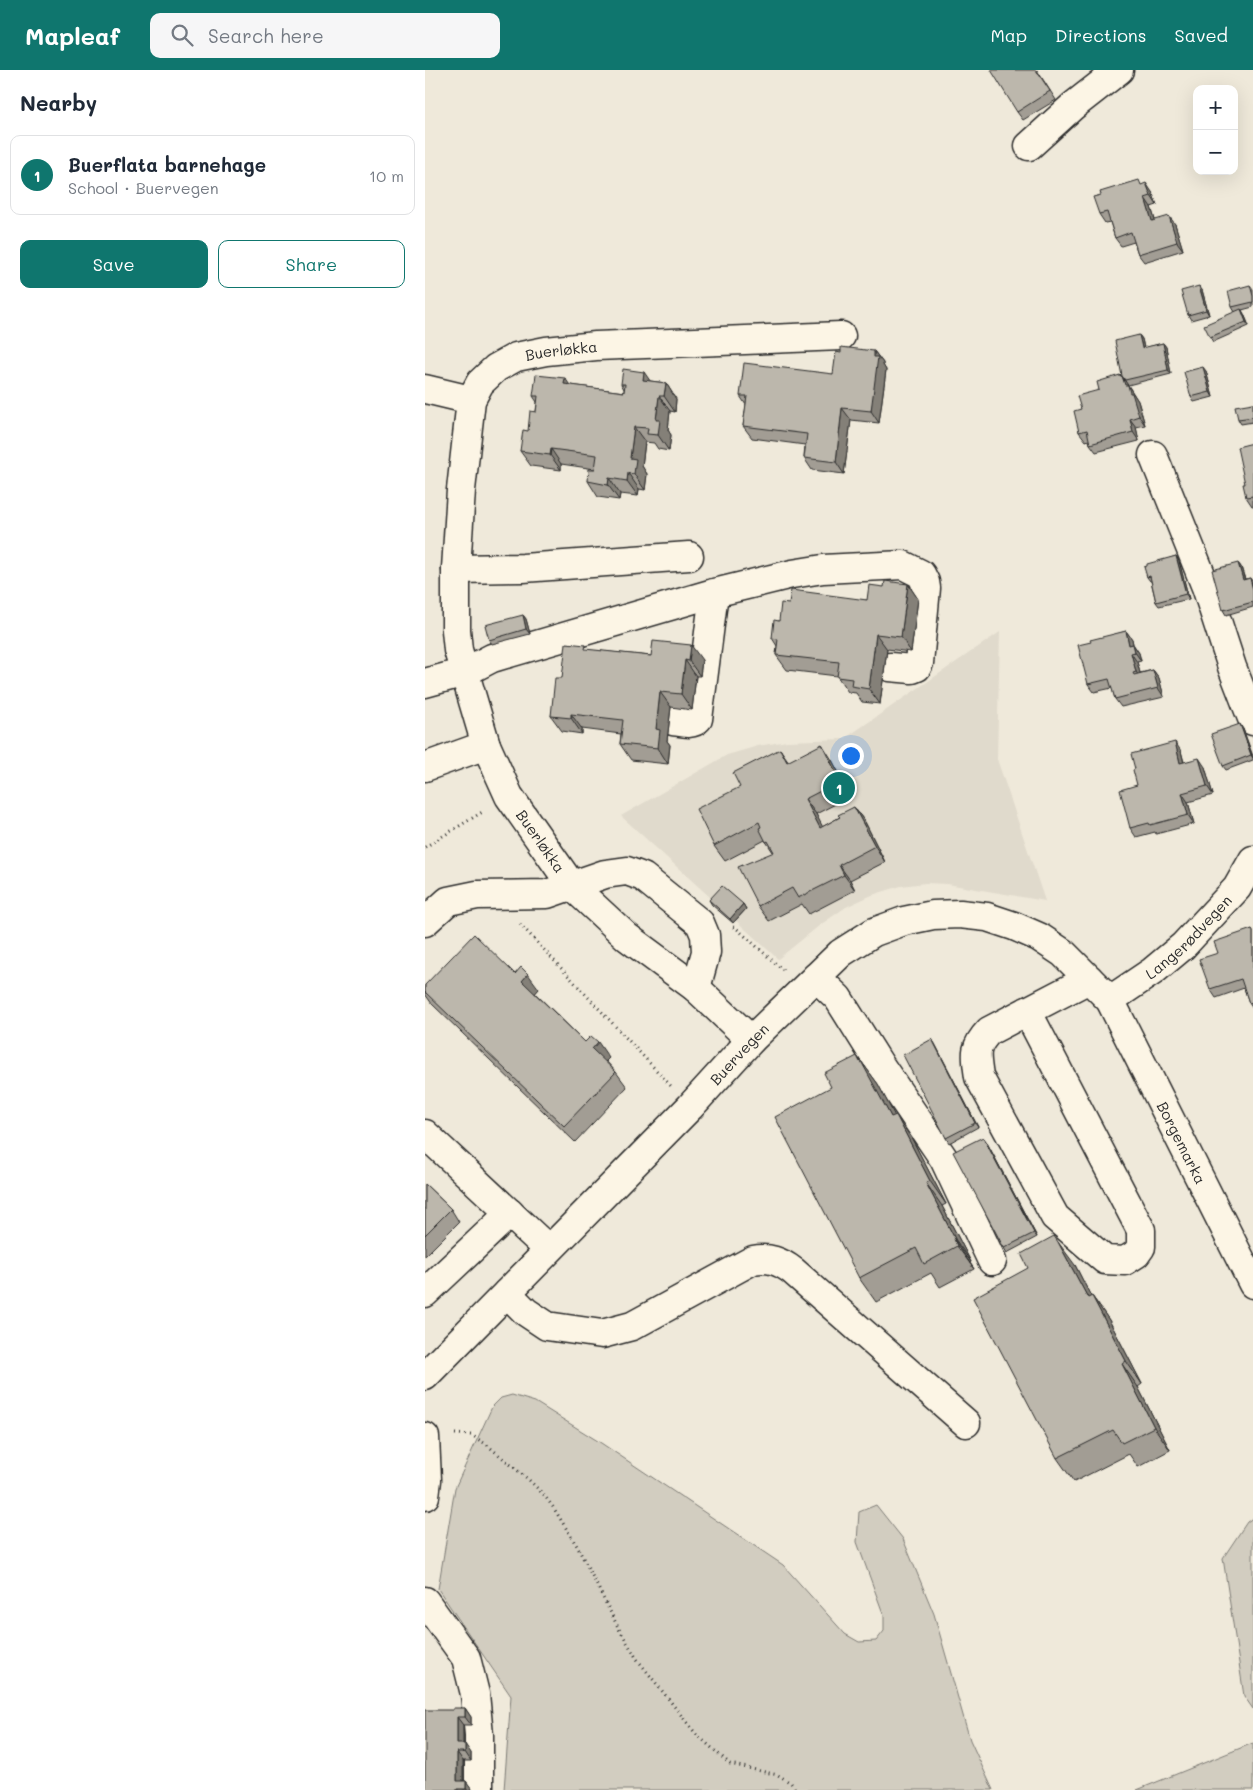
<!DOCTYPE html>
<html lang="en">
<head>
<meta charset="utf-8">
<style>
	:root { --surface:#fff; --page:#f6f6f7; --text:#1f2937; --muted:#747a83; --line:#e0e1e3; --accent:#0f766e }
	body { margin:0; font-family:Mali,sans-serif; background:var(--page); color:var(--text) }
	.controls { position:absolute; right:15px; top:15px; display:grid; overflow:hidden; border-radius:10px; box-shadow:0 5px 20px #0002 }
	.controls button { width:45px; height:45px; display:grid; place-items:center; padding:0; border:0; border-bottom:1px solid var(--line); background:var(--surface); color:var(--text); font:25px sans-serif }
	.you { position:absolute; left:425px; top:685px; width:18px; height:18px; margin:-12px; border:4px solid #fff; border-radius:50%; background:#1a73e8; box-shadow:0 0 0 8px #1a73e833 }
	.badge { display:grid; place-items:center; width:32px; height:32px; border-radius:50%; background:var(--accent); color:#fff; font-size:16px; font-weight:700 }
	.pin { position:absolute; translate:-50% -50%; border:2px solid #fff; box-shadow:0 1px 5px #0006 }
	.list { margin:0; padding:0; list-style:none }
	h2 { display:flex; justify-content:space-between; align-items:center; height:65px; margin:0; padding:0 20px; font-size:21px }
	h2 small { font-size:16px; font-weight:400; color:var(--muted) }
	.list li { display:grid; grid-template-columns:32px 1fr auto; gap:15px; align-items:center; box-sizing:border-box; height:80px; margin:0 10px 10px; padding:0 10px; border:1px solid var(--line); border-radius:10px }
	.list b { display:block; font-size:19px; white-space:nowrap }
	.list p { margin:0; font-size:16px; white-space:nowrap; color:var(--muted) }
	.list em { font-size:16px; font-style:normal; color:var(--muted) }
	.actions { display:flex; gap:10px; padding:15px 20px }
	.actions a { flex:1; padding:11px 0; border:1px solid var(--accent); border-radius:10px; text-align:center; font-size:18px; color:var(--accent) }
	.actions .main { background:var(--accent); color:#fff }
	.icon { flex:none; width:28px; height:28px; fill:none; stroke:currentColor; stroke-width:2; stroke-linecap:round; stroke-linejoin:round }
	.map { position:relative; flex:none; width:828px; height:1720px; overflow:hidden }
	header { display:flex; align-items:center; gap:30px; box-sizing:border-box; height:70px; padding:0 25px; background:var(--accent); color:#fff }
	header strong { font-size:24px }
	nav { display:flex; gap:28px; margin-inline-start:auto; font-size:18px }
	.search { width:350px; height:45px; background:var(--page); display:flex; align-items:center; gap:12px; box-sizing:border-box; padding:0 18px; border-radius:10px; color:var(--muted); font-size:19px }
	main { display:flex }
	aside { flex:1; background:var(--surface) }
	.map>svg:first-child { display:block }
</style>
</head>
<body>
<header>
<strong>Mapleaf</strong>
<div class="search"><svg class="icon" aria-label="search" viewBox="0 0 24 24"><circle cx="10" cy="10" r="6"/><path d="M15 15l6 6"/></svg>Search here</div>
<nav><a>Map</a><a>Directions</a><a>Saved</a></nav>
</header>
<main>
<aside>
<h2>Nearby<small></small></h2>
<ul class="list">
<li><span class="badge">1</span><div><b>Buerflata barnehage</b><p>School · Buervegen</p></div><em>10 m</em></li>
</ul>
<div class="actions"><a class="main">Save</a><a>Share</a></div>
</aside>
<div class="map">
<svg width="828" height="1720" viewBox="0 0 828 1720">
	<rect width="100%" height="100%" fill="#efe9da"/>
	<filter id="ink" filterUnits="userSpaceOnUse"><feTurbulence type="fractalNoise" baseFrequency=".02" numOctaves="2"/><feDisplacementMap in="SourceGraphic" scale="10" xChannelSelector="R" yChannelSelector="G"/><feConvolveMatrix kernelMatrix="1 2 1 2 8 2 1 2 1" color-interpolation-filters="sRGB"/></filter>
	<g filter="url(#ink)">
		<polygon fill="#e0dacc" points="575,562 572,689 620,831 522,814 500,813 476,816 447,825 421,837 395,855 353,889 196,746 302,685 333,676 362,671 419,669"/>
		<g fill="#d2cdc0" stroke="#7e7c76">
			<polygon points="87,1325 110,1332 176,1373 358,1495 420,1564 434,1572 451,1571 459,1561 459,1546 432,1472 434,1442 451,1435 478,1469 509,1544 545,1670 568,1720 79,1720 86,1626 13,1519 30,1418 67,1337 76,1328"/>
			<polygon points="828,1448 828,1639 819,1626 798,1488 822,1452"/>
			<polygon points="828,1673 828,1720 712,1720"/>
		</g>
		<g fill="none" stroke-linecap="round" stroke-linejoin="round">
			<g stroke="#2b2b2b" stroke-width="31">
				<g id="minor">
					<polyline points="604,76 648,36 694,0"/>
					<polyline points="0,319 46,330"/>
					<polyline points="728,385 781,517 807,597 828,651"/>
					<polyline points="31,499 98,498 264,486"/>
					<polyline points="0,613 40,602 67,588 289,523 367,504 398,499 478,495 496,504 500,512 501,518 494,593 492,597 487,599 465,597"/>
					<path d="M248,651c8,1 19,5 25,-2l16,-126"/>
					<polyline points="0,697 61,675"/>
					<polyline points="0,852 23,831 52,825 122,824 180,804 202,801 218,807 275,853 280,865 281,882 271,918"/>
					<polyline points="391,907 413,928 455,995 519,1089 567,1191"/>
					<path id="s1" d="M685,930l43,-29 30,-25 54,-58 16,-28"/>
					<path d="M602,941l114,219v17l-5,7 -11,7 -20,-1 -50,-43 -76,-140c-3,-22 -6,-29 10,-46l100,-52"/>
					<path id="s2" d="M326,970l-55,-52 -69,-51 -55,-51 -63,-90 -23,-51 -28,-95 -2,-20v-61l5,-79 10,-90 9,-17 16,-15 20,-11 30,-6 50,-5 245,-10"/>
					<polyline points="0,1064 123,1179"/>
					<polyline points="0,1223 85,1143"/>
					<path d="M82,1223l19,19 21,14 55,8 30,-8 121,-66c16,-3 27,1 40,11l173,152"/>
					<path id="s3" d="M0,1306l265,-269 61,-67 90,-87 33,-21 30,-11 29,-6 27,-1 27,3 27,9 25,11 24,16 47,47 143,284"/>
					<polyline points="0,1367 2,1410 0,1426"/>
					<polyline points="0,1531 41,1588 50,1624 54,1665 54,1720"/>
				</g>
			</g>
			<g stroke="#2b2b2b" stroke-width="3" stroke-dasharray="1 4" stroke-linecap="butt">
				<polyline points="0,777 59,741"/>
				<polyline points="95,854 246,1016"/>
				<polyline points="308,857 311,858 358,900"/>
				<polyline points="30,1364 46,1365 61,1374 104,1410 119,1425 128,1437 152,1476 194,1559 212,1589 271,1664 305,1694 353,1705 366,1713 371,1720"/>
			</g>
			<use href="#minor" stroke="#fcf5e5" stroke-width="28"/>
		</g>
		<g fill="#a29d94" stroke="#2b2b2b">
			<polygon points="612,0 631,30 598,50 592,42"/>
			<polygon points="717,115 727,122 732,135 726,137 730,150 750,154 758,180 719,192 713,184 709,172 696,176 690,168 685,152 680,153 674,144"/>
			<polygon points="825,215 828,219 828,237 817,240 819,244 824,256 788,272 785,267 810,242 807,237"/>
			<polygon points="777,220 784,245 766,250 763,245"/>
			<polygon points="714,265 717,269 719,278 738,273 741,277 746,304 703,315 713,331 720,355 711,357 714,371 671,382 665,374 664,370 661,371 654,362 656,339 674,320 697,306"/>
			<polygon points="449,281 458,293 458,295 461,300 454,353 426,350 419,404 387,400 379,388 380,375 327,368 318,356 321,335 315,326 408,304"/>
			<polygon points="781,301 788,327 769,332 766,327"/>
			<polygon points="225,311 241,313 251,329 250,342 245,341 243,360 246,365 244,381 233,379 229,373 220,372 217,396 222,404 220,420 214,419 213,426 195,424 194,430 173,427 163,411 170,399 136,394 136,400 106,396 95,381 111,342 112,332 108,326 145,315 199,322 199,319 196,314"/>
			<polygon points="828,333 828,352 816,354 813,349"/>
			<polygon points="828,373 828,436 827,436 821,427 820,414"/>
			<polygon points="751,486 754,491 764,529 734,536 731,532 726,511 725,511 722,507 722,496"/>
			<polygon points="813,493 816,497 820,509 825,508 828,513 828,537 801,545 798,540"/>
			<polygon points="483,514 493,529 486,582 462,579 455,634 437,632 431,623 423,622 412,606 362,600 351,585 352,576 347,568 354,551 364,534 442,530 459,517"/>
			<polygon points="98,545 101,549 105,564 67,574 64,570"/>
			<polygon points="701,561 707,569 708,574 714,583 716,591 712,592 715,603 728,600 734,608 739,627 696,637 690,629 687,618 669,622 663,614 666,572"/>
			<polygon points="164,580 226,586 277,590 275,606 271,606 267,640 246,637 242,671 245,675 243,694 206,690 195,674 196,664 157,659 157,664 137,661 126,646 137,608"/>
			<polygon points="818,659 828,686 828,690 801,700 798,696"/>
			<polygon points="355,679 363,692 407,690 426,726 391,744 397,757 415,747 429,737 440,752 460,792 425,810 430,820 384,844 377,834 344,851 333,836 348,782 340,770 300,791 289,776 315,717"/>
			<polygon points="756,681 759,692 780,697 788,725 763,732 769,754 731,764 730,762 711,767 705,758 712,715"/>
			<polygon points="284,830 318,834 321,839 308,853 287,835"/>
			<polygon points="827,859 828,860 828,939 824,933 819,918 791,928 785,919 793,883"/>
			<polygon points="90,904 114,919 110,923 160,972 184,988 181,991 191,1002 202,1017 150,1072 7,934 0,924 0,915"/>
			<polygon points="507,969 510,974 553,1057 524,1073 521,1068"/>
			<polygon points="436,991 453,1014 469,1046 487,1069 521,1134 517,1136 546,1192 545,1193 549,1199 515,1217 506,1203 451,1232 434,1208 406,1017"/>
			<polygon points="558,1067 561,1071 612,1167 582,1183 579,1178"/>
			<polygon points="0,1114 26,1139 34,1152 0,1186"/>
			<polygon points="650,1195 666,1227 667,1226 684,1250 717,1314 713,1317 745,1380 713,1397 704,1384 649,1412 632,1388"/>
			<polygon points="40,1638 46,1647 46,1655 38,1655 38,1674 46,1683 46,1691 38,1691 38,1711 41,1711 47,1720 0,1720 28,1640"/>
		</g>
		<g fill="#848078" stroke="#2b2b2b">
			<polygon points="721,113 727,122 732,135 726,126"/>
			<polygon points="720,128 726,137 733,160 727,151"/>
			<polygon points="744,146 750,154 758,180 752,172"/>
			<polygon points="774,216 777,220 784,245 781,240"/>
			<polygon points="816,239 819,244 824,256 821,252"/>
			<polygon points="714,265 717,269 720,283 717,278"/>
			<polygon points="738,273 741,277 746,304 743,300"/>
			<polygon points="449,281 458,293 458,295 461,300 454,353 446,341"/>
			<polygon points="778,297 781,301 788,327 785,322"/>
			<polygon points="219,302 230,318 218,310"/>
			<polygon points="695,305 699,311 697,306 713,331 720,355 714,346"/>
			<polygon points="140,308 151,324 139,314"/>
			<polygon points="241,313 251,329 250,342 239,326"/>
			<polygon points="234,326 245,341 243,360 246,365 244,381 233,365 231,350"/>
			<polygon points="417,338 426,350 419,404 411,392"/>
			<polygon points="705,349 711,357 714,371 708,362"/>
			<polygon points="209,357 220,372 217,396 222,404 220,420 209,404 205,388"/>
			<polygon points="126,379 136,394 136,400 125,385"/>
			<polygon points="203,403 214,419 213,426 202,411"/>
			<polygon points="184,408 195,424 194,430 183,415"/>
			<polygon points="751,486 754,491 764,529 761,524"/>
			<polygon points="813,493 816,497 821,514 818,510"/>
			<polygon points="825,508 828,513 828,520"/>
			<polygon points="483,514 493,529 486,582 476,567"/>
			<polygon points="98,545 101,549 105,564 101,559"/>
			<polygon points="701,561 707,569 710,584 704,575"/>
			<polygon points="451,564 462,579 455,634 444,619"/>
			<polygon points="708,574 714,583 716,591 710,582"/>
			<polygon points="266,575 277,590 275,606 264,591"/>
			<polygon points="706,583 712,592 717,610 711,602"/>
			<polygon points="260,590 271,606 267,640 256,624"/>
			<polygon points="728,600 734,608 739,627 733,618"/>
			<polygon points="235,622 246,637 242,671 245,675 243,694 233,678 231,659"/>
			<polygon points="146,644 157,659 157,664 146,648"/>
			<polygon points="815,654 818,659 828,688 826,685"/>
			<polygon points="750,672 756,681 761,702 755,693"/>
			<polygon points="397,674 407,690 426,726 415,711"/>
			<polygon points="355,679 366,695 362,692"/>
			<polygon points="774,688 780,697 788,725 782,716"/>
			<polygon points="757,723 763,732 769,754 763,745"/>
			<polygon points="380,729 391,744 406,773 395,758"/>
			<polygon points="429,737 440,752 460,792 450,776"/>
			<polygon points="414,795 425,810 430,820 419,805"/>
			<polygon points="318,834 321,839 308,853 305,849"/>
			<polygon points="103,904 114,919 108,926 97,911"/>
			<polygon points="507,969 510,974 553,1057 550,1053"/>
			<polygon points="173,972 184,988 178,994 167,979"/>
			<polygon points="432,986 440,997 436,991 453,1014 483,1071 466,1047"/>
			<polygon points="471,1045 487,1069 521,1134 505,1111"/>
			<polygon points="558,1067 561,1071 612,1167 609,1163"/>
			<polygon points="501,1113 517,1136 546,1192 530,1169"/>
			<polygon points="529,1169 549,1199 532,1176"/>
			<polygon points="633,1172 650,1195 679,1252 663,1228"/>
			<polygon points="667,1226 684,1250 717,1314 701,1291"/>
			<polygon points="697,1294 713,1317 745,1380 729,1357"/>
			<polygon points="40,1638 46,1647 46,1655 40,1647"/>
			<polygon points="32,1647 38,1655 38,1683 32,1674"/>
			<polygon points="40,1674 46,1683 46,1691 40,1682"/>
			<polygon points="32,1682 38,1691 38,1719 32,1711"/>
			<polygon points="41,1711 47,1719 47,1720 42,1720 41,1719"/>
		</g>
		<g fill="#bcb7ac" stroke="#2b2b2b">
			<polygon points="566,0 611,0 625,21 592,42"/>
			<polygon points="714,110 716,115 721,113 726,126 720,128 727,151 744,146 752,172 713,184 706,162 690,168 682,142 674,144 668,127 676,125 675,122"/>
			<polygon points="825,215 828,226 828,232 807,237 803,221"/>
			<polygon points="774,216 781,240 763,245 756,221"/>
			<polygon points="816,239 821,252 785,267 779,255"/>
			<polygon points="714,265 717,278 738,273 743,300 700,310 697,306 690,271"/>
			<polygon points="416,277 449,281 449,287 453,287 446,341 417,338 411,392 379,388 382,364 318,356 322,326 315,326 319,293 408,304 411,282 416,283"/>
			<polygon points="778,297 785,322 766,327 759,302"/>
			<polygon points="198,299 219,302 218,310 241,313 239,326 234,326 231,350 235,350 233,365 222,364 223,358 209,357 205,388 211,389 209,404 203,403 202,411 184,408 183,415 163,411 164,399 170,399 172,385 126,379 125,385 95,381 98,360 103,361 105,341 111,342 113,326 108,326 111,305 140,308 139,314 199,322 200,314 196,314"/>
			<polygon points="695,305 695,307 697,306 700,315 703,315 705,323 707,323 714,346 705,349 708,362 665,374 662,360 654,362 649,341 656,339 652,326 674,320 672,312"/>
			<polygon points="828,333 828,347 813,349 810,336"/>
			<polygon points="828,373 828,426 821,427 818,414 820,414 812,377"/>
			<polygon points="751,486 761,524 731,532 725,506 722,507 719,497 722,496 722,494"/>
			<polygon points="813,493 818,510 825,508 828,520 828,532 798,540 787,500"/>
			<polygon points="460,511 483,514 476,567 451,564 444,619 426,616 427,609 412,607 414,592 351,585 353,569 347,568 349,550 354,551 356,533 364,534 366,520 442,530 444,515 459,517"/>
			<polygon points="98,545 101,559 64,570 60,555"/>
			<polygon points="701,561 704,575 708,574 710,582 706,583 711,602 708,603 709,605 728,600 733,618 690,629 684,609 663,614 653,575 666,572 665,570"/>
			<polygon points="228,571 266,575 264,591 260,590 256,624 235,622 231,659 235,660 233,678 195,674 198,650 146,644 146,648 126,646 130,608 137,608 141,573 161,575 160,579 226,586"/>
			<polygon points="815,654 826,685 798,696 786,664"/>
			<polygon points="750,672 755,693 774,688 782,716 757,723 763,745 725,755 724,753 705,758 695,720 712,715 708,700 710,699 706,684"/>
			<polygon points="397,674 415,711 380,729 395,758 415,747 413,745 429,737 450,776 414,795 419,805 373,828 367,818 333,836 313,797 349,782 343,771 341,772 334,758 336,757 334,752 289,776 271,739 315,717 308,703 355,679 362,692"/>
			<polygon points="297,816 318,834 305,849 284,830"/>
			<polygon points="827,859 828,862 828,932 824,933 816,909 785,919 774,889 793,883 789,872"/>
			<polygon points="49,864 90,904 96,897 103,904 97,911 160,972 166,966 173,972 167,979 191,1002 139,1056 0,922 0,915"/>
			<polygon points="507,969 550,1053 521,1068 478,985"/>
			<polygon points="432,986 435,992 436,991 466,1047 471,1045 505,1111 501,1113 530,1169 529,1169 532,1176 499,1194 491,1178 434,1208 350,1047 406,1017 399,1003"/>
			<polygon points="558,1067 609,1163 579,1178 528,1082"/>
			<polygon points="0,1114 26,1139 0,1165"/>
			<polygon points="629,1166 633,1172 663,1228 667,1226 701,1291 697,1294 729,1357 697,1373 688,1360 632,1388 548,1228 603,1198 596,1184"/>
			<polygon points="28,1638 40,1638 40,1647 32,1647 32,1674 40,1674 40,1682 32,1682 32,1711 41,1711 41,1719 33,1719 33,1720 0,1720 0,1640 28,1640"/>
		</g>
	</g>
	<g text-anchor="middle" dominant-baseline="central" stroke-width="4" stroke-linejoin="round" paint-order="stroke">
		<g font-size="15" fill="#2b2b2b" stroke="#fcf5e5">
			<text stroke="none"><textPath href="#s2" startOffset="862">Buerløkka</textPath></text>
			<text transform="translate(116 771) rotate(55)">Buerløkka</text>
			<text stroke="none"><textPath href="#s1" startOffset="101">Langerødvegen</textPath></text>
			<text stroke="none"><textPath href="#s3" startOffset="450">Buervegen</textPath></text>
			<text stroke="none"><textPath href="#s3" startOffset="1059">Borgemarka</textPath></text>
		</g>
	</g>
</svg>
<div class="controls">
<button>+</button>
<button>−</button>
</div>
<div class="you"></div>
<div class="pin badge" style="left:414px;top:718px">1</div>
</div>
</main>
</body>
</html>
